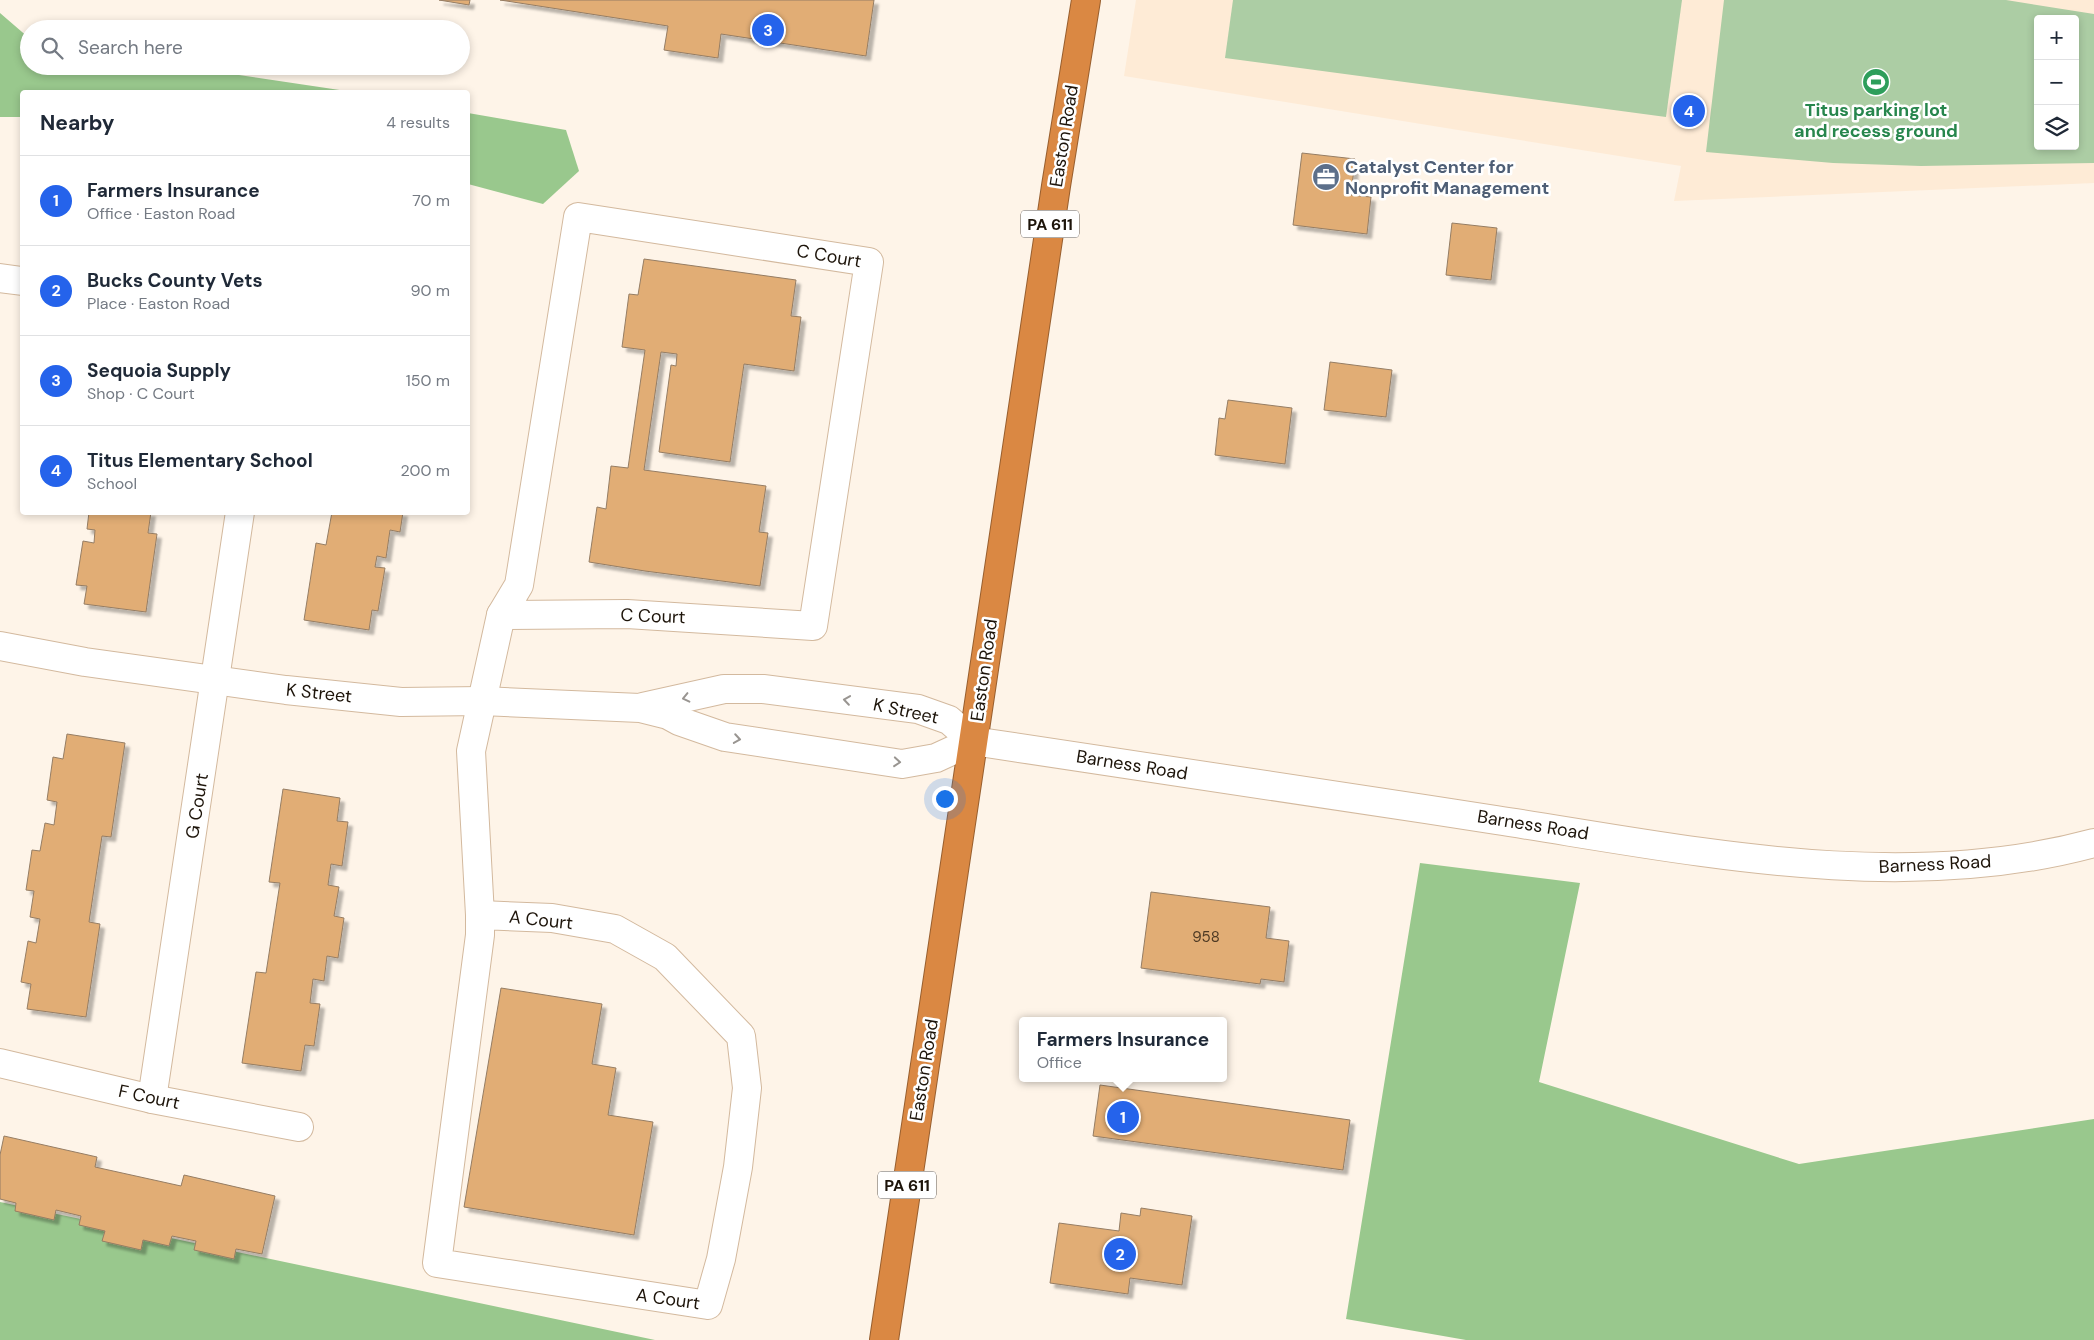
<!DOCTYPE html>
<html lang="en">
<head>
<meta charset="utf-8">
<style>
	:root { --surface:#fff; --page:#f6f6f7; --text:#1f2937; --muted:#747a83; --line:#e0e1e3; --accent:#2563eb }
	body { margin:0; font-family:"DM Sans",sans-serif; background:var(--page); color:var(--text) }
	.controls { position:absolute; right:15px; top:15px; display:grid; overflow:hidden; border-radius:5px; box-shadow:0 2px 8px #0003 }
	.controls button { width:45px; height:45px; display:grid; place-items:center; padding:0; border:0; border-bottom:1px solid var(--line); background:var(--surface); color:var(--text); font:25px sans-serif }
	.you { position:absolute; left:944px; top:798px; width:18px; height:18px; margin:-12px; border:4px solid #fff; border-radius:50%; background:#1a73e8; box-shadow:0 0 0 8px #1a73e833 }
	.badge { display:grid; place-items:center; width:32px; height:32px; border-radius:50%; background:var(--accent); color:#fff; font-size:16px; font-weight:700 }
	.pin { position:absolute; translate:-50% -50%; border:2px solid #fff; box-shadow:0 1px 5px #0006 }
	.popup { position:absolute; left:1019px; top:1017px; width:208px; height:65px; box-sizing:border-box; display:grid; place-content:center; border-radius:5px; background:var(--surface); filter:drop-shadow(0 1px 4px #0005); font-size:16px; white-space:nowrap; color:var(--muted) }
	.popup b { font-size:19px; color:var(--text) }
	.popup::after { content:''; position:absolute; left:50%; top:100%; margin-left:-10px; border:10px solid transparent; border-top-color:var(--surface) }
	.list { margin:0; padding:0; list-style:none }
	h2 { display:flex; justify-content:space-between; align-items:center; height:65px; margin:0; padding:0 20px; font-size:21px }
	h2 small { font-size:16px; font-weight:400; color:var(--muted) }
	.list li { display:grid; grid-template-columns:32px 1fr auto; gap:15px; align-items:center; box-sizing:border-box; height:90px; padding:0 20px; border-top:1px solid var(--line) }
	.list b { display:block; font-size:19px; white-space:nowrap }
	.list p { margin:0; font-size:16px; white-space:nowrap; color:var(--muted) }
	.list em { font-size:16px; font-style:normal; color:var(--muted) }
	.icon { flex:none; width:28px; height:28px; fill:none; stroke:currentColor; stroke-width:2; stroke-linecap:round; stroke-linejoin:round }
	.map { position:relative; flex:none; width:2094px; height:1340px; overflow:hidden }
	.search { position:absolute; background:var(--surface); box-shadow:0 2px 8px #0003; left:20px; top:20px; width:450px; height:55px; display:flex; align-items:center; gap:12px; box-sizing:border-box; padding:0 18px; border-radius:28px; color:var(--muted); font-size:19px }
	.panel { position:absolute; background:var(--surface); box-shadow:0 2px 8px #0003; left:20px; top:90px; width:450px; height:425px; border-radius:5px }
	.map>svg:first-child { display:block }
</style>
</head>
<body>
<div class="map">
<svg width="2094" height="1340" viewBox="0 0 2094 1340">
	<defs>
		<filter id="shadow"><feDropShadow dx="4.5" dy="4.5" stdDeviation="1" flood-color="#0004"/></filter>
	</defs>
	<rect width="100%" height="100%" fill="#fef4e8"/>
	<path fill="#feebd6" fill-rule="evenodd" d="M1136,0h958v183l-420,18 7,-35 -557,-90zM2038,19h37v127h-37z"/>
	<g fill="#accda4" fill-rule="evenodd">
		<polygon points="1233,0 1682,0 1666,117 1225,58"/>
		<path d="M1724,0h282l88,14v149l-173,3 -88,-3 -127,-11zM2038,19h37v127h-37z"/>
	</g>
	<g fill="#99c88d">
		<polygon points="0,13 29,38 29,66 178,66 353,92 22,92 22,117 0,117"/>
		<polygon points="468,113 566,130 579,171 543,204 468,184"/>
		<polygon points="1420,863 1580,883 1539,1082 1799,1164 2094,1119 2094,1340 1466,1340 1346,1319"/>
		<polygon points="0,1202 655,1340 0,1340"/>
	</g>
	<g fill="#e1ad74" stroke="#957d64" filter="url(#shadow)">
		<polygon points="439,0 470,0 469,5"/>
		<polygon points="500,0 874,0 866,56 721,34 718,58 664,50 668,26"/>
		<polygon points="1302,153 1355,159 1351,195 1371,197 1367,234 1293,225"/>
		<polygon points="1452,223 1497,228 1491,280 1446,275"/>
		<polygon points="644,259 796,280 791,316 801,317 794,371 744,364 730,462 659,452 671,365 676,366 677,354 661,352 644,470 766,486 759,532 768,533 760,586 645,571 589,562 597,507 606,509 611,466 628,468 645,350 622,347 629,294 638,295"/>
		<polygon points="1330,362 1392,370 1386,417 1324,410"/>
		<polygon points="1228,400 1292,408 1285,464 1215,455 1219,418 1225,419"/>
		<polygon points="89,512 151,512 148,533 157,534 146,612 84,604 87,586 76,585 83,541 94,543 95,530 87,529"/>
		<polygon points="332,512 403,512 400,532 390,530 386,558 377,556 375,567 385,568 378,611 372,610 369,630 304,620 316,543 326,545"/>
		<polygon points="67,734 125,743 111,837 102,836 89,922 100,924 86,1017 27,1009 31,984 21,982 28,941 36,943 40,919 30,917 34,891 26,890 32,850 40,851 45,823 54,825 57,802 47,800 53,757 63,759"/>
		<polygon points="283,789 340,798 337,821 348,822 342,866 331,864 328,885 339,887 334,916 344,918 338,958 327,956 324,981 313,979 310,1003 320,1004 314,1046 305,1045 301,1071 242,1063 256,972 266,973 280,883 269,882"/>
		<polygon points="1151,892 1270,907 1266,938 1289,941 1284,982 1261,979 1260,984 1141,968"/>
		<polygon points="501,988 602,1004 592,1064 616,1068 608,1115 653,1122 634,1235 464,1207"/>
		<polygon points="1100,1085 1350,1120 1343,1170 1093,1136"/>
		<polygon points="4,1136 97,1157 95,1167 181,1186 184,1175 275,1196 262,1254 236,1249 234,1259 194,1250 196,1241 172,1236 169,1246 143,1240 141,1250 102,1241 105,1231 79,1225 81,1216 56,1210 54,1220 15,1211 16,1203 0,1199 0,1155"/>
		<polygon points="1141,1208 1192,1216 1182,1285 1130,1278 1128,1294 1050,1283 1059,1223 1119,1231 1121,1213 1140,1216"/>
	</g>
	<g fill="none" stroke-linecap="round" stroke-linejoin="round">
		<g stroke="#d3b99e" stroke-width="30">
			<g id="street">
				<polygon points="578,217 869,262 813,626 627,614 501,615 519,585"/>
				<polyline points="0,278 22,281"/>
				<polyline points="0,646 85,662 286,690 401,702 482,701 640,708 668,715 679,721 725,737 902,764 936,758 973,741"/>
				<polyline points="643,707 724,689 763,689 918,709 949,720 973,741"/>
				<path d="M973,741c175,26 349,52 523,79 195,30 403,76 598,23"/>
				<polygon points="480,915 552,918 615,929 665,957 741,1036 747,1088 738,1167 721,1259 708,1305 437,1263 480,935"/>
				<polyline points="480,915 471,751 501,615"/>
				<polyline points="0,1063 152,1099 299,1127"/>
				<polyline points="152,1099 240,512"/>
			</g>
		</g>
		<g stroke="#985f2f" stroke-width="30">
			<polyline id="highway" points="884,1340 1056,186 1086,0"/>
		</g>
		<use href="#street" stroke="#fff" stroke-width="28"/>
		<use href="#highway" stroke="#da8843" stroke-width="28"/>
	</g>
	<defs><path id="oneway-chevron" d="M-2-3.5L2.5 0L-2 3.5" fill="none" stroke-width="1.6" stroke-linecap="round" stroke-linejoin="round" transform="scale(1.25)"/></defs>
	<g stroke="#999591">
		<use href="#oneway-chevron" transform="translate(686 698) rotate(167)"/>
		<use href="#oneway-chevron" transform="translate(847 700) rotate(-172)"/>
		<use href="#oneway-chevron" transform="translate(737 739) rotate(9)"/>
		<use href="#oneway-chevron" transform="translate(897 762) rotate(5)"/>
	</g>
	<defs>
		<g id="stadium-disc" transform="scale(1.4375)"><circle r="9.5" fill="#2e9e5b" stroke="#fff"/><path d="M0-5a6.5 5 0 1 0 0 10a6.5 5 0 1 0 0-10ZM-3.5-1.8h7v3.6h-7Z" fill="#fff"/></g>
		<g id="office-disc" transform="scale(1.4375)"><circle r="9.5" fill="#5c6f8a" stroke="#fff"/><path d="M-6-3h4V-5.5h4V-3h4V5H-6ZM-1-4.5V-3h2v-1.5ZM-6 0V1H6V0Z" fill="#fff"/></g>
	</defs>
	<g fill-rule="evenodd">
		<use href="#stadium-disc" x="1876" y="82"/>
		<use href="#office-disc" x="1326" y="177"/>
	</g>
	<g text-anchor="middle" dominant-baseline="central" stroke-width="5" stroke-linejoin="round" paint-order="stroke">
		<g font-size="15" fill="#4e3a24">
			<text x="1206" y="937">958</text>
		</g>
		<g fill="#fff" stroke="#615a54" stroke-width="1">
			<rect x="1021" y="210.5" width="58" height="27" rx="4"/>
			<rect x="878" y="1171.5" width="58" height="27" rx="4"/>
		</g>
		<g font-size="16" font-weight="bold" fill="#1d140a">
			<text x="1050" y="224">PA 611</text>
			<text x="907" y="1185">PA 611</text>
		</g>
		<g font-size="18" font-weight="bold" fill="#27864d" stroke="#fff">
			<text x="1876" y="110">Titus parking lot<tspan x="1876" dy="21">and recess ground</tspan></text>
		</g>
		<g font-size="18" fill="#1d140a" stroke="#fff">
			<text transform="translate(1064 136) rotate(-81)">Easton Road</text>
			<text transform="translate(829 256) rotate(10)">C Court</text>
			<text transform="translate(653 616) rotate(2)">C Court</text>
			<text transform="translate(984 670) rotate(-82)">Easton Road</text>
			<text transform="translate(319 693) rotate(6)">K Street</text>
			<text transform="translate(906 711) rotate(12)">K Street</text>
			<text transform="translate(1132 765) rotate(9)">Barness Road</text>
			<text transform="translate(197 806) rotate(-81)">G Court</text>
			<text transform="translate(1533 825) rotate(9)">Barness Road</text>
			<text transform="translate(1935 864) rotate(-3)">Barness Road</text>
			<text transform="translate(541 920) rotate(6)">A Court</text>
			<text transform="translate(924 1070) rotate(-81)">Easton Road</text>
			<text transform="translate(149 1097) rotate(12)">F Court</text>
			<text transform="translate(668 1299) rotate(8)">A Court</text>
		</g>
		<g font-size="18" font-weight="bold" fill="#4e5e75" stroke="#fff" text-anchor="start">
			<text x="1345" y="167">Catalyst Center for<tspan x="1345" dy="21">Nonprofit Management</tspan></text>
		</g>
	</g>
</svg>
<div class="controls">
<button>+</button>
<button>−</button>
<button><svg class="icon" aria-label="layers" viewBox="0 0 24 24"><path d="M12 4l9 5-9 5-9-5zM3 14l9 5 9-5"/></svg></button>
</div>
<div class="you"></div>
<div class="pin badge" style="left:1123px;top:1117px">1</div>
<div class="popup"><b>Farmers Insurance</b>Office</div>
<div class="pin badge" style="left:1120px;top:1254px">2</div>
<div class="pin badge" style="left:768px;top:30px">3</div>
<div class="pin badge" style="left:1689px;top:111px">4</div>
<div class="search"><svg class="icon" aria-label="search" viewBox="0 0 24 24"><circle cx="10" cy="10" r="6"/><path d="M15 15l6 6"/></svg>Search here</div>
<section class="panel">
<h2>Nearby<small>4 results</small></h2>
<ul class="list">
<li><span class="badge">1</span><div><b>Farmers Insurance</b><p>Office · Easton Road</p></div><em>70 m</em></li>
<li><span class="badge">2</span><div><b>Bucks County Vets</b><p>Place · Easton Road</p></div><em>90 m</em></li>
<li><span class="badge">3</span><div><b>Sequoia Supply</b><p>Shop · C Court</p></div><em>150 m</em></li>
<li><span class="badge">4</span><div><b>Titus Elementary School</b><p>School</p></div><em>200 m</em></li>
</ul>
</section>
</div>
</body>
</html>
